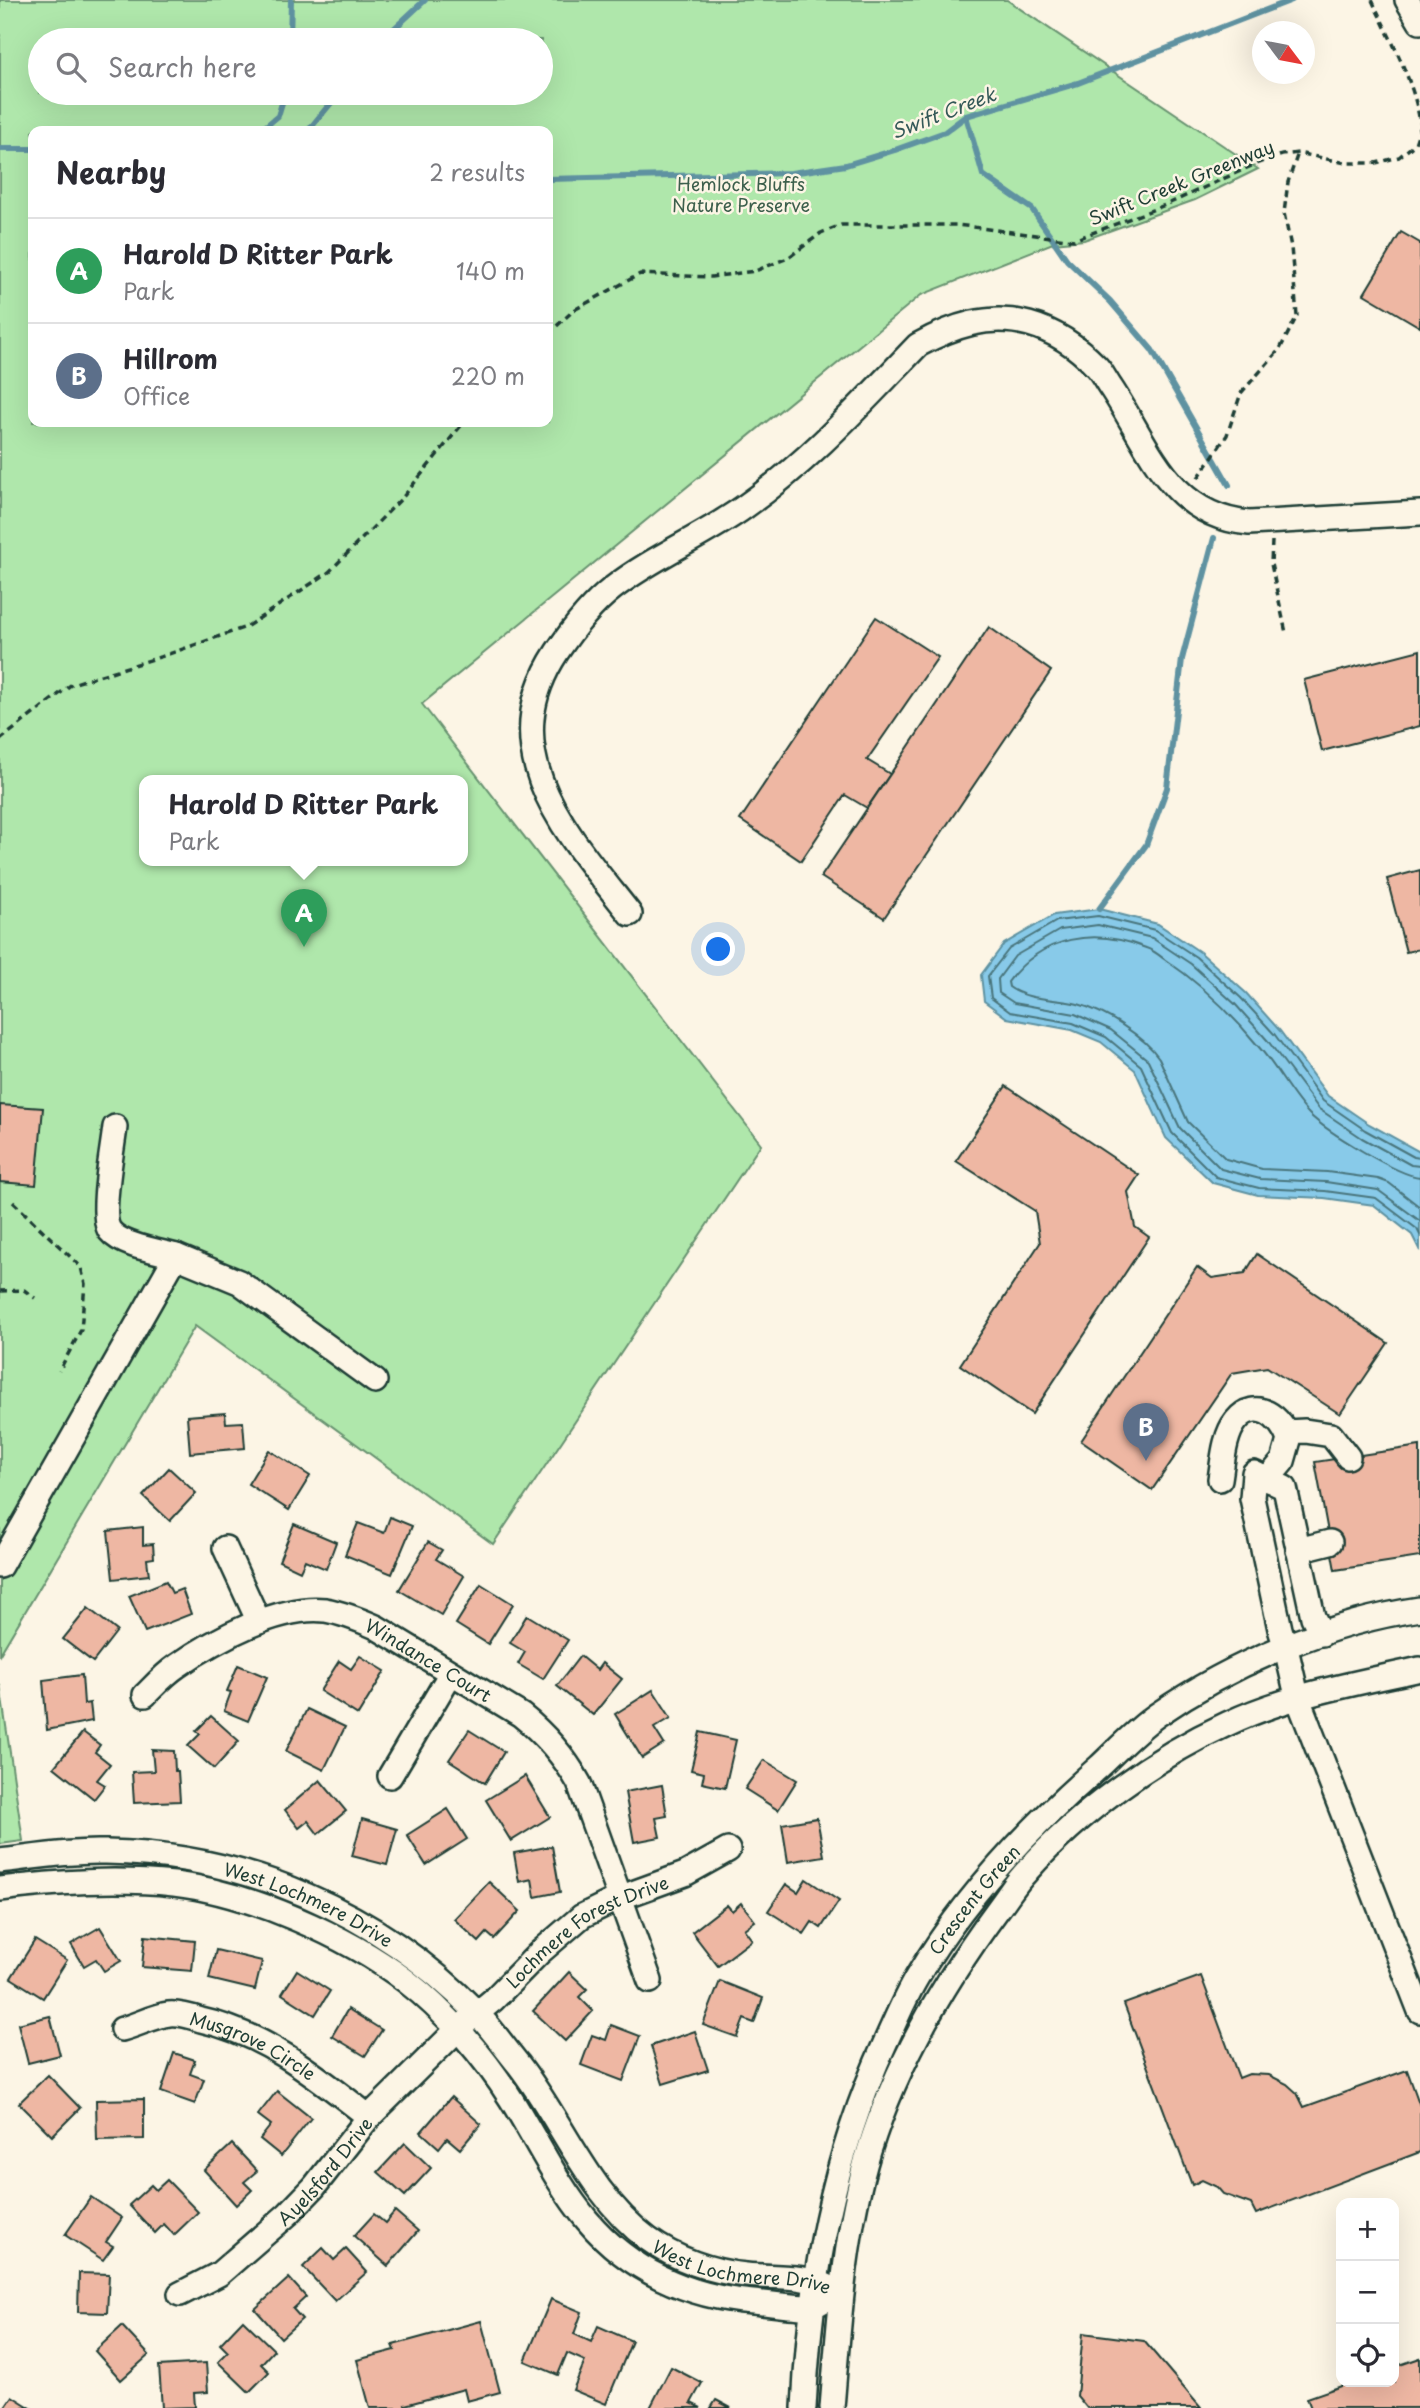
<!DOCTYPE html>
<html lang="en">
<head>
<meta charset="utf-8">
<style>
	:root { --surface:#fff; --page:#f2f2f3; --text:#2b2b33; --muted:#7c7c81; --line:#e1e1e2; --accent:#2563eb }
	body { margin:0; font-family:"Playpen Sans",sans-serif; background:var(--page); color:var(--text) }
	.controls { position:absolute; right:21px; bottom:21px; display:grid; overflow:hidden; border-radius:14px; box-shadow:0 7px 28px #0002 }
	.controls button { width:63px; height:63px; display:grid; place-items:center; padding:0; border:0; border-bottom:2px solid var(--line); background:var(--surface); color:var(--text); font:35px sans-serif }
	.compass { position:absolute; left:1252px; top:21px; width:63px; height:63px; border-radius:50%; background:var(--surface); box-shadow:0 7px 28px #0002; rotate:122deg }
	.you { position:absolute; left:719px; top:950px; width:24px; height:24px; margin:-18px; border:5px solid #fff; border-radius:50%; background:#1a73e8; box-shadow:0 0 0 10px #1a73e833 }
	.badge { display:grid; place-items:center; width:46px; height:46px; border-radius:50%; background:var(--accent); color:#fff; font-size:23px; font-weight:700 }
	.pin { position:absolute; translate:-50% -58px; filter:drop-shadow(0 2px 4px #0008) }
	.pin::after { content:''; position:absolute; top:37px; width:24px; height:21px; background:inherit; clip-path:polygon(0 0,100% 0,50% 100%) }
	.popup { position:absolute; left:139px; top:775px; width:329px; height:91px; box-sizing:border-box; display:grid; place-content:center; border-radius:14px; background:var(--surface); filter:drop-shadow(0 2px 5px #0005); font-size:23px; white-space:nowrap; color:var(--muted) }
	.popup b { font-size:26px; color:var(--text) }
	.popup::after { content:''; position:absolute; left:50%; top:100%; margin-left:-14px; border:14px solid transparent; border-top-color:var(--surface) }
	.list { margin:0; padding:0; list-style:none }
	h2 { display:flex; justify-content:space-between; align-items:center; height:91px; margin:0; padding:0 28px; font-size:30px }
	h2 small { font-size:23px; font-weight:400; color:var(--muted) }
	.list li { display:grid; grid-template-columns:46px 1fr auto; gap:21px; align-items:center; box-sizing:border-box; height:105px; padding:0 28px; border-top:2px solid var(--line) }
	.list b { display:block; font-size:26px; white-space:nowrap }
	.list p { margin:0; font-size:23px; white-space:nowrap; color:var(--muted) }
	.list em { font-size:23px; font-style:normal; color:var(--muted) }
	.icon { flex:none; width:38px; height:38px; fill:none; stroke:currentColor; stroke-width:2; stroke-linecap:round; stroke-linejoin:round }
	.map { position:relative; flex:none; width:1420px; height:2408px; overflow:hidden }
	.search { position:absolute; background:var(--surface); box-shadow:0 7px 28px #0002; left:28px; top:28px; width:525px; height:77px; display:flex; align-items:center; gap:18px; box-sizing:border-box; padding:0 24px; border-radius:38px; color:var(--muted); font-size:26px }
	.panel { position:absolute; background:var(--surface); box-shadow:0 7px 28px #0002; left:28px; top:126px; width:525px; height:301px; border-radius:14px }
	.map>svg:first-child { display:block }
</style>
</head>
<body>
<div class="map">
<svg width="1420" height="2408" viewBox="0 0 1420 2408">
	<rect width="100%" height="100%" fill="#fcf5e5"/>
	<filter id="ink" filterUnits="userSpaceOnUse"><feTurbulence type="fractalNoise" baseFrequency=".0143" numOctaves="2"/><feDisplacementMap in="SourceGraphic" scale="14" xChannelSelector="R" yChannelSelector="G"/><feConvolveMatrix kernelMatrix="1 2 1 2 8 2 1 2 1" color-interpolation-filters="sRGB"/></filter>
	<g filter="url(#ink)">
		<g fill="#afe7ab" stroke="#679270" stroke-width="2" fill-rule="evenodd">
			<path d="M0,0h1007l251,169 -63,31 -111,40 -31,3 -132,52 -499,409 339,440 -268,400 -298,-218 -195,328zM40,40h501v53h-501zM33,131h515v291h-515zM145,781h318v80h-318z"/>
			<polygon points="0,1685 23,1841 0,1844"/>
		</g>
		<polygon fill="#88cae9" stroke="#5e92a1" stroke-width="2" points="1099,909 1158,924 1200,952 1246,993 1280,1031 1328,1096 1369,1124 1420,1152 1420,1251 1412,1235 1374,1205 1324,1198 1258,1195 1213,1183 1166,1138 1135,1070 1101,1042 1072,1030 1007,1018 984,1001 981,975 1004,944 1054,915"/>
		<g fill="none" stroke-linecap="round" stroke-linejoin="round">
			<g stroke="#49757c" stroke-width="2">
				<polyline points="1420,1158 1414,1157 1365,1130 1323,1101 1275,1035 1241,998 1196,957 1155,930 1098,916 1057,921 1009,949 988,976 991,998 1010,1012 1073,1023 1106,1037 1141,1066 1172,1133 1216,1177 1259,1188 1325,1191 1376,1198 1417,1229 1420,1235"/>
				<polyline points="1420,1166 1411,1165 1362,1138 1319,1109 1268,1041 1235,1004 1191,964 1152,938 1098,925 1060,930 1015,956 998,979 999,993 1014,1003 1075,1014 1111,1030 1148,1060 1180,1128 1221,1169 1260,1179 1326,1182 1378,1190 1420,1221"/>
				<path d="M1420,1177c-21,-1 -94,-46 -111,-63 -19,-20 -32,-47 -51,-68 -27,-33 -58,-63 -94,-87 -5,-4 -11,-9 -18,-11 -52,-21 -104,-12 -138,34l1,5c19,14 47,11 69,17 26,7 66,32 81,54l29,64 38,37 36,10 65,3 51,7 11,4 31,24"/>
			</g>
			<g stroke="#5e92a1" stroke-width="6">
				<polyline points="290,40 291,0"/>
				<polyline points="382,40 425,0"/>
				<polyline points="966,116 983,175 1032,209 1067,260 1110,301 1152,350 1229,485"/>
				<polyline points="260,131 278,116 285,93"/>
				<polyline points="308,131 339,93"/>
				<polyline points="0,149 33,149"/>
				<polyline points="548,179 791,173 846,165 895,150 945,132 966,116 1078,83 1292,0"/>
				<polyline points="1099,909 1146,845 1167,788 1182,659 1214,538"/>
			</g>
		</g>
		<g fill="#eeb7a3" stroke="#1f3d34" stroke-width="2">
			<polygon points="1401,232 1420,243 1420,327 1364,294"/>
			<polygon points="876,617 938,657 867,760 890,774 867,808 845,795 801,861 740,820"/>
			<polygon points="989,627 1051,671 884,918 821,877"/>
			<polygon points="1420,650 1420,726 1322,751 1304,680"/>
			<polygon points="1420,870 1420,949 1406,952 1387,879"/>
			<polygon points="1006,1086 1139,1175 1128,1192 1135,1227 1149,1237 1032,1414 960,1365 1040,1243 1035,1211 956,1161"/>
			<polygon points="0,1105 43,1108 36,1185 0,1182"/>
			<polygon points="1257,1254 1388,1343 1340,1414 1267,1367 1232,1373 1152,1490 1081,1441 1197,1267 1212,1278 1245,1273"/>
			<polygon points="225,1413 226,1423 243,1422 245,1448 190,1453 187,1416"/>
			<polygon points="1420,1446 1420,1557 1335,1570 1315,1462"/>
			<polygon points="269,1450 310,1476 289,1510 248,1484"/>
			<polygon points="169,1468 196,1493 170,1521 143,1496"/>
			<polygon points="390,1517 412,1526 392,1574 345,1555 358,1523 384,1533"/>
			<polygon points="294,1524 336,1542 326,1569 305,1560 300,1571 279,1561"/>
			<polygon points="143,1527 143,1545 153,1544 154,1558 147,1559 149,1575 113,1579 108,1531"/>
			<polygon points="428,1542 442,1550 436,1559 464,1576 441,1615 399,1590"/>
			<polygon points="166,1581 172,1593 182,1589 191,1614 145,1632 129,1596"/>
			<polygon points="481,1584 513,1604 488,1644 456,1624"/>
			<polygon points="88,1608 117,1631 93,1662 63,1639"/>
			<polygon points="527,1615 568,1640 543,1679 518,1664 525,1652 510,1643"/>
			<polygon points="360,1656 385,1671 358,1715 320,1691 339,1661 351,1669"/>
			<polygon points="580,1656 597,1670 602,1663 622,1679 593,1715 557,1686"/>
			<polygon points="238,1665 267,1677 248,1721 224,1711 231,1692 227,1691"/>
			<polygon points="82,1675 84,1704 90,1703 92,1721 47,1730 43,1680"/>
			<polygon points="653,1690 671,1718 654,1728 664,1744 642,1758 615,1714"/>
			<polygon points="307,1709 345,1727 324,1770 286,1751"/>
			<polygon points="211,1716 239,1741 214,1769 188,1746 200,1734 196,1731"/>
			<polygon points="469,1730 504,1752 485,1783 449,1760"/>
			<polygon points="83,1732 100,1745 95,1752 110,1764 97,1780 105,1785 94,1799 54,1767"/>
			<polygon points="700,1732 736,1740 725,1788 702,1783 704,1773 691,1770"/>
			<polygon points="152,1750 174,1751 175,1771 178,1771 180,1801 134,1803 132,1772 154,1771"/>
			<polygon points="764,1760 797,1780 778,1810 745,1789"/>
			<polygon points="525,1776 550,1817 511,1841 486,1800"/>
			<polygon points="320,1780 346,1811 318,1834 308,1821 299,1828 285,1810"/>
			<polygon points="662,1785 667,1816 656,1818 660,1837 634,1842 625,1792"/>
			<polygon points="448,1809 467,1839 426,1865 407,1835"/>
			<polygon points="817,1818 824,1856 788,1862 782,1824"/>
			<polygon points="362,1819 397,1829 387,1865 352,1856"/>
			<polygon points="552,1846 560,1892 535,1897 532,1879 519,1882 514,1853"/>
			<polygon points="806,1879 839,1901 821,1928 812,1922 804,1934 768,1911 786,1884 798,1892"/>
			<polygon points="489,1882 520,1911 494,1939 487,1933 479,1942 454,1919"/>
			<polygon points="741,1903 755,1921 744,1929 752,1940 718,1966 692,1932 727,1905 732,1911"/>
			<polygon points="100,1927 121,1961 104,1971 96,1959 84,1966 71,1944"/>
			<polygon points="145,1936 195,1941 192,1971 142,1967"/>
			<polygon points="35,1940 67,1960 43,1998 11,1978"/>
			<polygon points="216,1950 262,1961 255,1990 209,1979"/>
			<polygon points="297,1970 330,1991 315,2015 282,1994"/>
			<polygon points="569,1972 587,1989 579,1997 593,2011 565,2041 533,2011"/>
			<polygon points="1201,1976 1239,2078 1249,2074 1269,2075 1287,2084 1297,2093 1304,2107 1407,2070 1420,2106 1420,2152 1256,2214 1251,2204 1223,2194 1217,2187 1202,2180 1192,2185 1124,2004"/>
			<polygon points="720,1981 763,1998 754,2023 744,2019 737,2037 703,2025"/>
			<polygon points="348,2009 382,2030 365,2056 332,2036"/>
			<polygon points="50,2016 60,2055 28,2063 18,2024"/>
			<polygon points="611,2025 640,2036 623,2081 581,2065 592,2035 606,2040"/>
			<polygon points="695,2031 708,2070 663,2084 651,2046"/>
			<polygon points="174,2053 195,2060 190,2074 204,2079 195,2104 161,2092"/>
			<polygon points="48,2075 80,2108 52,2136 19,2103"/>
			<polygon points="277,2091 311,2118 281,2156 260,2139 271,2125 258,2115"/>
			<polygon points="451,2097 481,2124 460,2149 447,2138 439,2148 421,2132"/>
			<polygon points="144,2099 144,2139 97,2140 96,2100"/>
			<polygon points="405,2143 431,2168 405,2196 378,2172"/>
			<polygon points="232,2144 257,2171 244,2182 252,2190 236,2205 204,2170"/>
			<polygon points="167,2180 198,2212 174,2235 164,2224 155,2233 129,2205 151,2185 156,2190"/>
			<polygon points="91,2197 122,2218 106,2242 113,2246 103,2260 65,2235"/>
			<polygon points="395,2211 418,2231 388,2266 354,2236 374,2214 385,2223"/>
			<polygon points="323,2248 334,2260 346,2249 367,2272 335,2301 303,2267"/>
			<polygon points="79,2273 109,2274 107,2313 78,2312"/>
			<polygon points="289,2278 306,2297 293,2309 302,2319 281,2338 255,2309"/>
			<polygon points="551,2299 582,2312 574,2334 591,2342 598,2326 632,2341 606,2404 573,2390 585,2361 567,2353 558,2375 525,2361"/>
			<polygon points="243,2320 274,2350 261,2364 269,2372 249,2392 218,2362 228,2352 220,2344"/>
			<polygon points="481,2321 500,2392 467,2401 464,2389 405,2405 406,2408 370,2408 357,2360 395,2350 393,2345"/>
			<polygon points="122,2326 149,2355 121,2380 95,2351"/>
			<polygon points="1083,2333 1144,2341 1201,2408 1087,2408 1077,2396"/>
			<polygon points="1420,2358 1420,2408 1311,2408 1307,2398 1353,2382 1394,2382 1394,2367"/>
			<polygon points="206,2363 208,2392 194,2393 195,2407 162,2408 159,2366"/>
			<polygon points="671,2367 702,2383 691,2403 701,2408 650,2408"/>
			<polygon points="12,2396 31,2408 4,2408"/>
			<polygon points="716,2400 731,2408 711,2408"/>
		</g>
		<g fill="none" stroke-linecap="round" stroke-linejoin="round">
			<g stroke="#1f3d34" stroke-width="28">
				<g id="minor">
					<polyline points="1407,0 1420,22"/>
					<path d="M630,914c-61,-78 -140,-161 -73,-262 16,-24 33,-46 56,-64 40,-31 89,-51 130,-80 66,-46 119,-105 175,-163 35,-19 71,-32 111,-21 25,7 49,23 67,42 6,6 10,15 15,22 38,57 58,128 138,135l171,-10"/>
					<path d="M115,1127c-2,20 -16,90 -5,104 12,15 48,20 66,25"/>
					<polyline points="1286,1432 1305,1431 1331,1435 1348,1457"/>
					<path d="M1220,1479c3,-18 4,-43 16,-58 20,-25 46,-3 53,19l-6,21 -16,19"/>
					<polyline points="225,1548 259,1622"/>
					<polyline points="1298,1550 1330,1542"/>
					<polyline points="0,1566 176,1256 239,1282 375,1381"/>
					<polyline points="1322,1634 1313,1617 1285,1488 1254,1473 1252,1498 1280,1629 1286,1648 1297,1696 1420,2011"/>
					<path id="s1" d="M145,1695c10,-10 20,-21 32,-29 37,-26 102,-61 148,-56 18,3 35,10 51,17l145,88c25,20 43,41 58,68l71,198"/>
					<polyline points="390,1776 451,1673"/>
					<path id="s2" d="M0,1861c35,-4 70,-10 106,-9 138,2 273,60 370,160 15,16 29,36 43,53 44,57 70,130 129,174 27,20 65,33 98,36 28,3 58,-1 83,12"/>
					<path d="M0,1889c58,-7 115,-11 174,-5 75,9 172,51 232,97 40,31 78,75 105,118 25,40 46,85 76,121 42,50 101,77 166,82 14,1 46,6 58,5 4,-1 10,-5 14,-7"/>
					<path id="s3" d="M122,2029c15,-4 32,-13 47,-15 10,-1 23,3 32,6 65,14 117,57 168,97"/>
					<path id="s4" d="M180,2294l39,-20 69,-60 26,-27 55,-70 89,-88 35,-29 46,-47 43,-37 37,-18 66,-24 43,-24"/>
					<path id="s5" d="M804,2408c6,-128 28,-250 82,-367 10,-22 19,-44 31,-64 47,-80 113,-150 183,-211 18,-17 37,-37 57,-51 75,-52 173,-93 263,-106"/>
					<path d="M832,2408c7,-85 12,-174 37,-257 27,-87 75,-169 129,-242 10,-13 18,-27 29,-38 52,-59 128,-114 200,-147 61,-29 127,-40 193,-55"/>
				</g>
			</g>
			<g stroke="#1f3d34" stroke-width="3.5" stroke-dasharray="7 5" stroke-linecap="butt">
				<path d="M1372,0c18,39 42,80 48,123"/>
				<polyline points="548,334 574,310 640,274 711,277 755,271 788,258 821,233 841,225 957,225 1074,240 1170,203 1258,163 1282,155 1298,153 1346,163 1376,163 1399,157 1415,144 1420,128"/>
				<polyline points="1198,478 1227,435 1241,393 1280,349 1297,316 1291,247 1284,213 1288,182 1298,153"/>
				<polyline points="1272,541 1271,564 1286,633"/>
				<polyline points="0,740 72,684 163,656 246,627 329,572 403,497 464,422"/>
				<polyline points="13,1202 81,1267 85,1284 81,1330 59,1371"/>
				<polyline points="0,1291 24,1290 35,1298"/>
			</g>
			<use href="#minor" stroke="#fcf5e5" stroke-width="23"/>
		</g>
	</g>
	<g text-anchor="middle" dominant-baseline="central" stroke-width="5" stroke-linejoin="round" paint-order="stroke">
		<g font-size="18" fill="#1f3d34" stroke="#fcf5e5">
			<text transform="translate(1181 182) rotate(-22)">Swift Creek Greenway</text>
			<text stroke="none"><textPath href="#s1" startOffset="320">Windance Court</textPath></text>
			<text stroke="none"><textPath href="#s5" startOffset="546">Crescent Green</textPath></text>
			<text stroke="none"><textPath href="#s2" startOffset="318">West Lochmere Drive</textPath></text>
			<text stroke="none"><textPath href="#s4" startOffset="551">Lochmere Forest Drive</textPath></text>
			<text stroke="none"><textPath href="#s3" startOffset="140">Musgrove Circle</textPath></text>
			<text stroke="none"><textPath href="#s4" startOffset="192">Ayelsford Drive</textPath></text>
			<text stroke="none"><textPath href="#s2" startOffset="906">West Lochmere Drive</textPath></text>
		</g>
		<g font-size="18" fill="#3c5f4c" stroke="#fcf5e5">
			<text x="741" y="183">Hemlock Bluffs<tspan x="741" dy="21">Nature Preserve</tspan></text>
		</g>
		<g font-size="19" font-style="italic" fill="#345958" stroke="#fcf5e5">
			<text transform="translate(943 112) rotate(-21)">Swift Creek</text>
		</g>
	</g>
</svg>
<div class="controls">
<button>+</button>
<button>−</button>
<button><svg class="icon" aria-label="locate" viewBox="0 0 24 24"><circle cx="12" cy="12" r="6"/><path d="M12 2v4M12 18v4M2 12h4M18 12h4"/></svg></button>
</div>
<svg class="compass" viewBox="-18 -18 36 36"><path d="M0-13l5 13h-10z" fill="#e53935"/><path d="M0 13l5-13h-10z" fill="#7c7c81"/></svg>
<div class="you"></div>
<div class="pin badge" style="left:304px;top:947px;background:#2e9e5b">A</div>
<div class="popup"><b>Harold D Ritter Park</b>Park</div>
<div class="pin badge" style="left:1146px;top:1461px;background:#5c6f8a">B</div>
<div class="search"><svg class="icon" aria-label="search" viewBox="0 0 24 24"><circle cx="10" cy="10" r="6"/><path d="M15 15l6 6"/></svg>Search here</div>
<section class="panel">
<h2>Nearby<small>2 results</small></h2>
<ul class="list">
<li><span class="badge" style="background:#2e9e5b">A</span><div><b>Harold D Ritter Park</b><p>Park</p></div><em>140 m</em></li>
<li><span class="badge" style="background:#5c6f8a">B</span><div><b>Hillrom</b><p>Office</p></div><em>220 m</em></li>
</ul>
</section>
</div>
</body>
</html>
